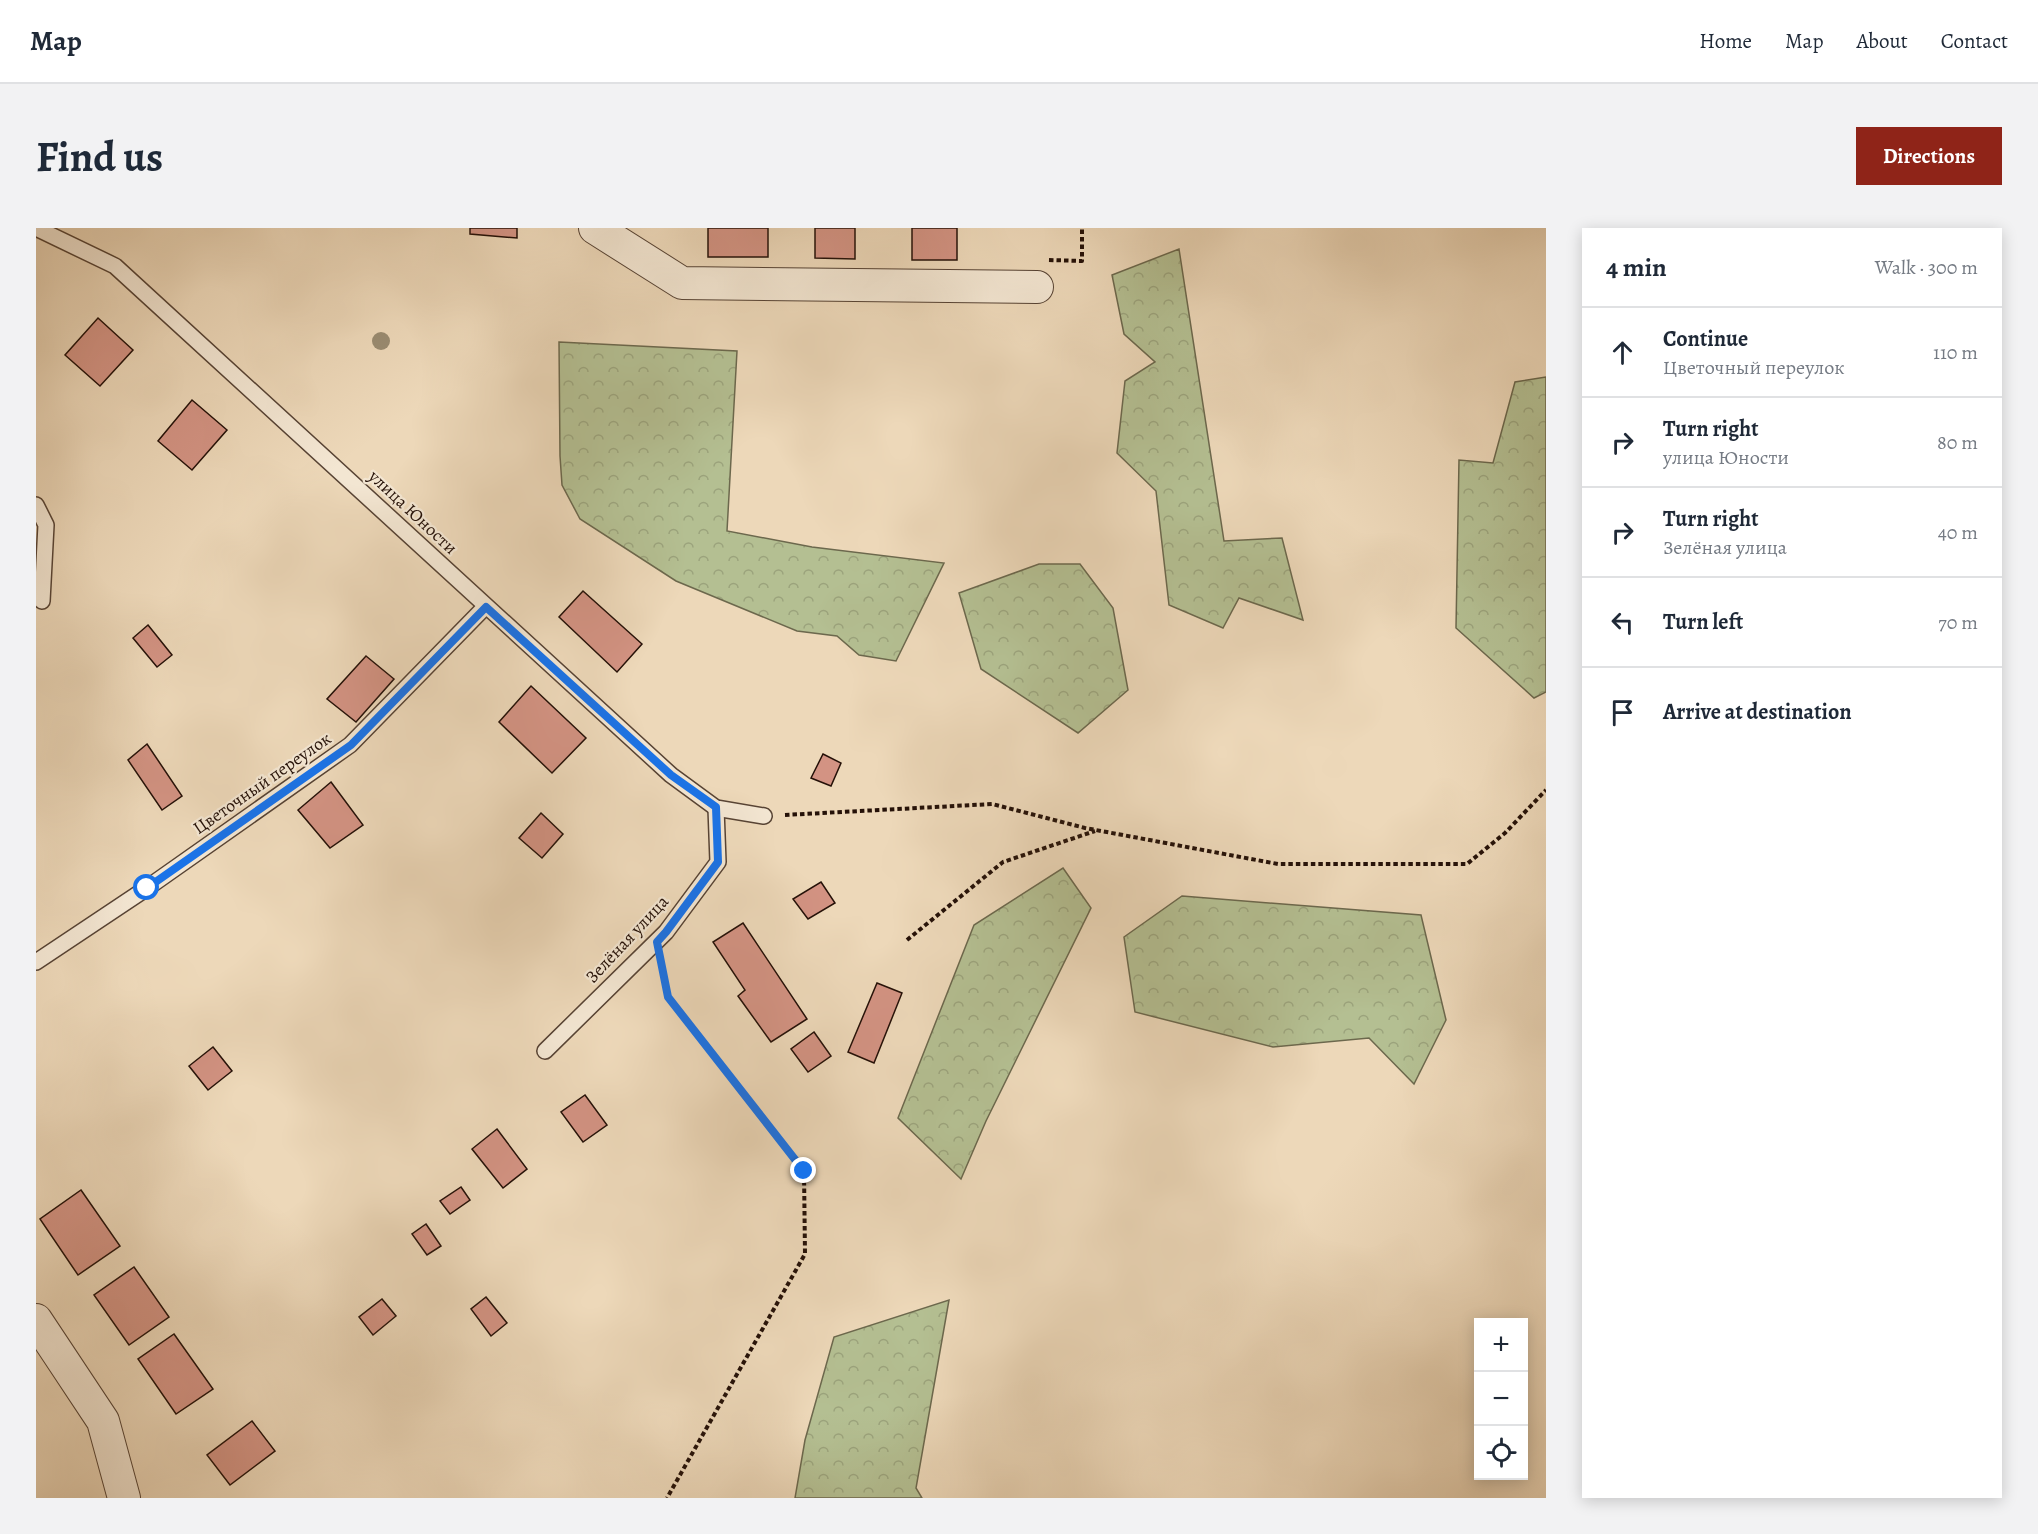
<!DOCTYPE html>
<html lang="en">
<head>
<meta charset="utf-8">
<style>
	:root { --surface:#fff; --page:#f2f2f3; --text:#1f2937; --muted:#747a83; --line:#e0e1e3; --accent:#8f2418 }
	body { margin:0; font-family:Alegreya,serif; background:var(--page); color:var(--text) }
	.controls { position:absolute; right:18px; bottom:18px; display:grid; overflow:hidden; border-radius:0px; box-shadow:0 3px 15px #0003 }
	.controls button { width:54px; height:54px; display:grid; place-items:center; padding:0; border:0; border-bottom:2px solid var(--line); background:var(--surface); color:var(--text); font:30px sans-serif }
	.stop { position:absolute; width:18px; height:18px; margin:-14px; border:4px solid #1a73e8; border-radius:50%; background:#fff }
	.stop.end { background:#1a73e8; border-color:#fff; box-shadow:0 2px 6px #0008 }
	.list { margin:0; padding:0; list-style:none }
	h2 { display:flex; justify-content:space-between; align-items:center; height:78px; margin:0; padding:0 24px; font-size:26px }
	h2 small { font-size:20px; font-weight:400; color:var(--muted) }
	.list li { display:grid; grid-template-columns:39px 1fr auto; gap:18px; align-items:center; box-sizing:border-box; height:90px; padding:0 24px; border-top:2px solid var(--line) }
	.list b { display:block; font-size:22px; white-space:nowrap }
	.list p { margin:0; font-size:20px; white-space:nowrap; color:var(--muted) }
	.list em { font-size:20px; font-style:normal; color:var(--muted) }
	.icon { flex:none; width:33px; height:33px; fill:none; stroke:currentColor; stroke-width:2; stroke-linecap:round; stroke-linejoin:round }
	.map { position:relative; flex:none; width:1510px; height:1270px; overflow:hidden; border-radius:0px }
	header { display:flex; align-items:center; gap:36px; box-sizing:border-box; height:84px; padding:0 30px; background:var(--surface); border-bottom:2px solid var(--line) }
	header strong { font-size:28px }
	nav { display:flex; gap:33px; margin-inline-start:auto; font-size:21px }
	.intro { display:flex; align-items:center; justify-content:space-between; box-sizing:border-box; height:144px; padding:0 36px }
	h1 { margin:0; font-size:42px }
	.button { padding:15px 27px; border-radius:0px; background:var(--accent); color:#fff; font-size:21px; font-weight:700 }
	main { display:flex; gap:36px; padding:0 36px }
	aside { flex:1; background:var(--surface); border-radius:0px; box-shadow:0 3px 15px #0003 }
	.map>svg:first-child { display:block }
</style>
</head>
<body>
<header>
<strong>Map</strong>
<nav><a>Home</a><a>Map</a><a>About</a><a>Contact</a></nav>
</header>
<div class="intro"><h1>Find us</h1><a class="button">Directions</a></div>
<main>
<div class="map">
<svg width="1510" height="1270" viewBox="0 0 1510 1270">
	<defs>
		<pattern id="forest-crowns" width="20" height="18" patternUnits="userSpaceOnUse" patternTransform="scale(1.5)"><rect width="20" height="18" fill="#b4bf92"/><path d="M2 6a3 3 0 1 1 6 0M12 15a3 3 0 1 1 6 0" fill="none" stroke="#9ba37c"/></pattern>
	</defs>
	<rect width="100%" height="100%" fill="#edd8b9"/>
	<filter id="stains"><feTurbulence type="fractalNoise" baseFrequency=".00333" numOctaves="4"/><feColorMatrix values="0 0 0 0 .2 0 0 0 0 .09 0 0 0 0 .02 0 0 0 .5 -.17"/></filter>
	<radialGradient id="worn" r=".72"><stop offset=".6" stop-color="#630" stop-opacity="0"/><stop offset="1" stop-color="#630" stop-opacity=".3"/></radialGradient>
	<g fill="url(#forest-crowns)" stroke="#6c684d" stroke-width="1.5">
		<polygon points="1143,21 1188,313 1246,310 1267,392 1203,370 1187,400 1133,377 1120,263 1081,225 1089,153 1119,134 1088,106 1076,47"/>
		<polygon points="523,114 701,123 691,303 776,319 908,335 860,433 823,427 801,408 761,403 640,353 544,291 526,257 524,228"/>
		<polygon points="1510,149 1510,464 1498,470 1420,400 1423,232 1457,235 1479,154"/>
		<polygon points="1003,336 1044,336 1077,380 1092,462 1042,505 945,441 923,365"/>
		<polygon points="1027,640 1055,680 950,893 925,951 862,890 938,697"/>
		<polygon points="1146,668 1385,687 1410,792 1378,856 1333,810 1237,819 1099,784 1088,709"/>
		<polygon points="913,1072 880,1260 886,1270 759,1270 769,1212 798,1109"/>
	</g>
	<g fill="#d39383" stroke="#251108" stroke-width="1.5">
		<polygon points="434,0 481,0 481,10 434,6"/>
		<rect x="672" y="0" width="60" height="29"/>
		<polygon points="779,0 819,0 819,31 779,30"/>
		<rect x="876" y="0" width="45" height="32"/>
		<polygon points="62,90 97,122 64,158 29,127"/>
		<polygon points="156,172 191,202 156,242 122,213"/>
		<polygon points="547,363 606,416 581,444 523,389"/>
		<polygon points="112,397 136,427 121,439 97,410"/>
		<polygon points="330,428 358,451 320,494 291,471"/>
		<polygon points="495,458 550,510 516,545 463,494"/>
		<polygon points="111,516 146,568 126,582 92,532"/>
		<polygon points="787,526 805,535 795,558 775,550"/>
		<polygon points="295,554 327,597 294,620 262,582"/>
		<polygon points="505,585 527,606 506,630 483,610"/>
		<polygon points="785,654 799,675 772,691 757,671"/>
		<polygon points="707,695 771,791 735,814 702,768 709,762 677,714"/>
		<polygon points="841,755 866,765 838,835 812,824"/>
		<polygon points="778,804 795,828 772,844 755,821"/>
		<polygon points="177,819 196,843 172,862 153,838"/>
		<polygon points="549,867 571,897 547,914 525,884"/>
		<polygon points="461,901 491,941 467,960 436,921"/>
		<polygon points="425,959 434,972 414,986 404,973"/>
		<polygon points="45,962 84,1018 42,1047 4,991"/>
		<polygon points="390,996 405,1018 391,1027 376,1006"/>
		<polygon points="98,1039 133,1089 93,1117 58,1067"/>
		<polygon points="450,1069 471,1095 455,1108 435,1081"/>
		<polygon points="346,1071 360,1088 337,1107 323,1089"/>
		<polygon points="138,1106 177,1161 140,1186 102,1131"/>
		<polygon points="216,1193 239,1223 194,1257 171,1227"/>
	</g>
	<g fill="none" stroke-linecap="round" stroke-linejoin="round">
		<g stroke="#574334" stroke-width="18">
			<g id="service">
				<polyline points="0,0 79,38 635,547 680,580 728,588"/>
				<polyline points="0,277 10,297 6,373"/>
				<polyline points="0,734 111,660 314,517 449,379"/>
				<polyline points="509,823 630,704 682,634 680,580"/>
			</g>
		</g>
		<g stroke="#574334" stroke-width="34">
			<g id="minor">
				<polyline points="559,0 646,55 1001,59"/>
				<polyline points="0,1092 67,1193 88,1270"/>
			</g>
		</g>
		<g stroke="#251108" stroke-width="4" stroke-dasharray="4.5 3" stroke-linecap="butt">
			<polyline points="1013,32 1046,33 1046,0"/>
			<polyline points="749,587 956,576 1049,600 1242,636 1431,636 1469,605 1510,562"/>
			<polyline points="871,712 967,634 1059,603"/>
			<polyline points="626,738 632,769 768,943 769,1026 631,1270"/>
		</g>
		<use href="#service" stroke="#f3e6d2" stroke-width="15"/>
		<use href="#minor" stroke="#f3e6d2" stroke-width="32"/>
	</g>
	<circle fill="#9a8c72" cx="345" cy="113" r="9"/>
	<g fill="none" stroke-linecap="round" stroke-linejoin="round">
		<polyline stroke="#1a73e8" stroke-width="8" points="111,660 315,517 450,379 635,547 680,579 682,634 630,704 621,714 632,769 768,943"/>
	</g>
	<g text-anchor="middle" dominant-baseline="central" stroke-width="4.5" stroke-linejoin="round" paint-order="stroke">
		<g font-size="18" fill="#251108" stroke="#f3e6d2">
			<text transform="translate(377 284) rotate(43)">улица Юности</text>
			<text transform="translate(226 555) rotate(-35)">Цветочный переулок</text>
			<text transform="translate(591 711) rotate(-47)">Зелёная улица</text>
		</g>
	</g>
	<rect width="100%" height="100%" filter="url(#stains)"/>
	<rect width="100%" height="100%" fill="url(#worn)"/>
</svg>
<div class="controls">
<button>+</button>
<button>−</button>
<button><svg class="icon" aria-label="locate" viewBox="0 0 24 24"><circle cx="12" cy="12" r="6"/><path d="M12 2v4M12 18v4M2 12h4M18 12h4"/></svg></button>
</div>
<div class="stop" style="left:111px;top:660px"></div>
<div class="stop end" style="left:768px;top:943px"></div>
</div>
<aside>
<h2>4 min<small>Walk · 300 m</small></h2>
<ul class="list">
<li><svg class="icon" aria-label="ahead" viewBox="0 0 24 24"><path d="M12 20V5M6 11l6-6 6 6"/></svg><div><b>Continue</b><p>Цветочный переулок</p></div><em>110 m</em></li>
<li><svg class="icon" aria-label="right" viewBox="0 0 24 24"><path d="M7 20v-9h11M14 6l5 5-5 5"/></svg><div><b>Turn right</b><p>улица Юности</p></div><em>80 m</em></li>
<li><svg class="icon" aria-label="right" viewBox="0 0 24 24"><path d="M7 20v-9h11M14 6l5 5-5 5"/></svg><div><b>Turn right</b><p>Зелёная улица</p></div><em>40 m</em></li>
<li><svg class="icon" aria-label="left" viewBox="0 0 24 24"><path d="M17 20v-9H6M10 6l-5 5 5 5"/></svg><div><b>Turn left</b></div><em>70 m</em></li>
<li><svg class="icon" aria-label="arrive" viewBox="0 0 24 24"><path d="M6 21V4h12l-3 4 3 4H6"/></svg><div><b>Arrive at destination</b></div></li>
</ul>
</aside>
</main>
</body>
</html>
